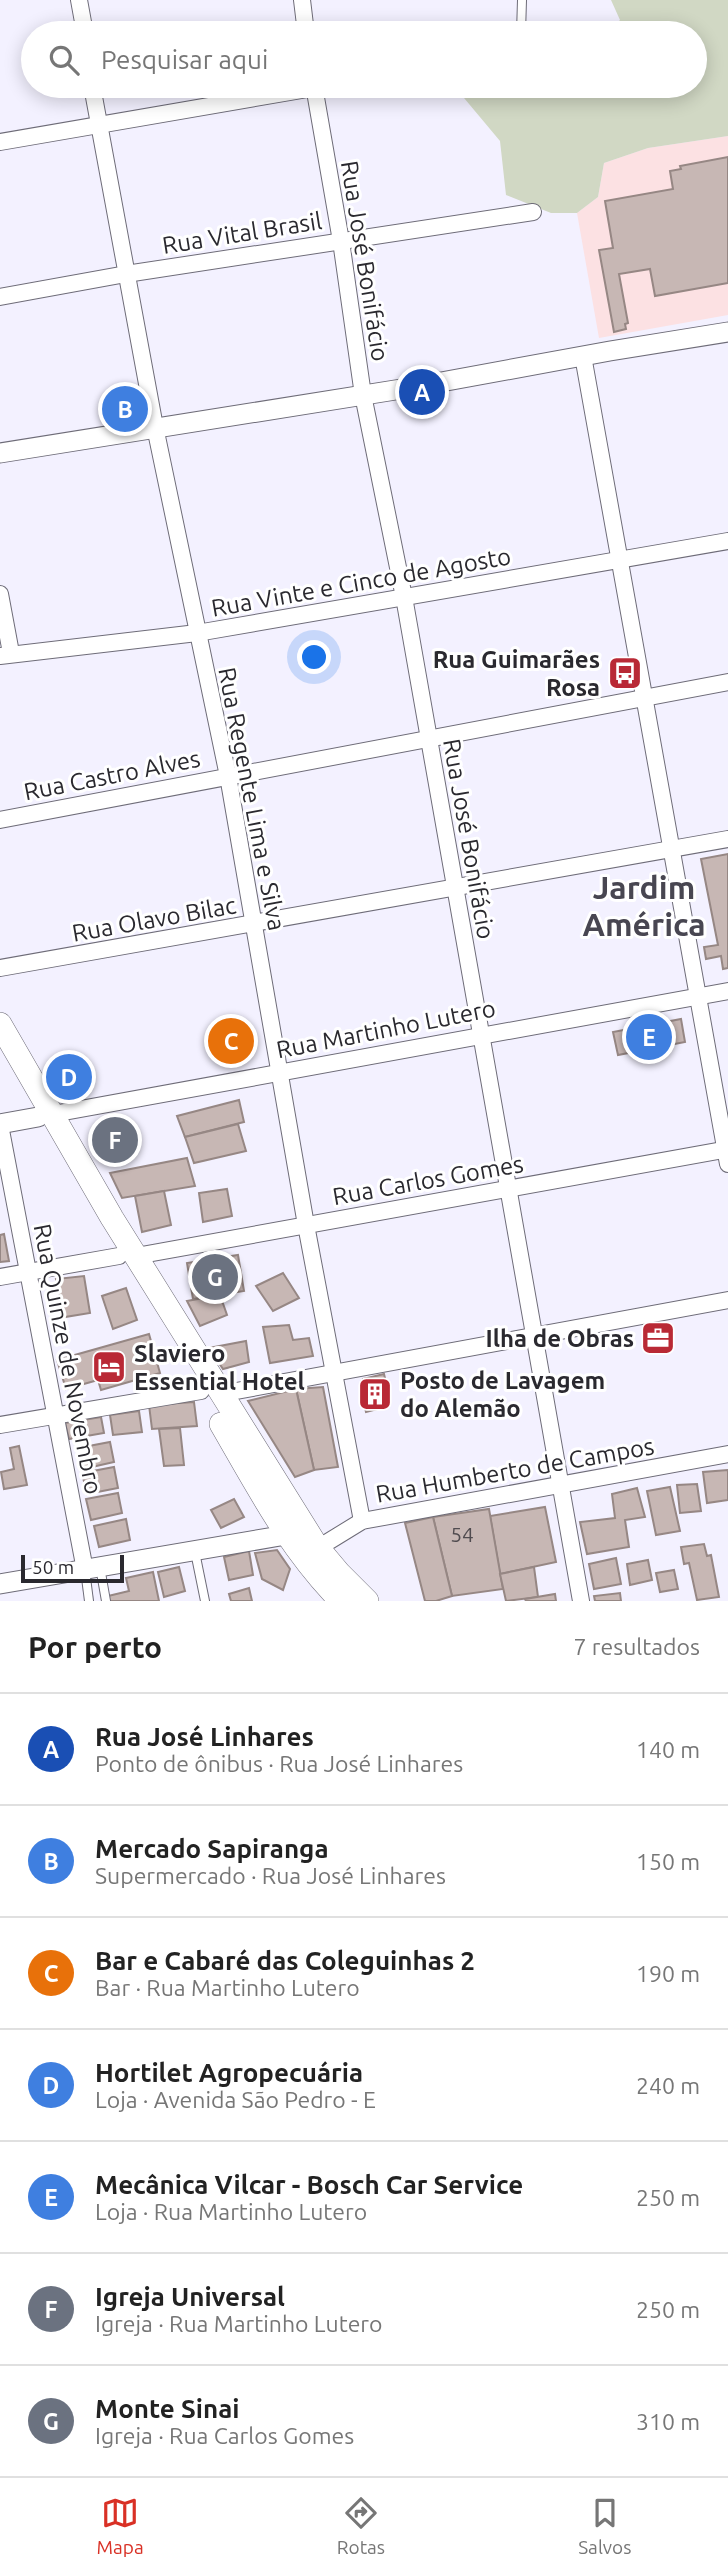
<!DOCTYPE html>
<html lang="pt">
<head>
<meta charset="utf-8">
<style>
	:root { --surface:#fff; --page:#f2f2f2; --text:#222; --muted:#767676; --line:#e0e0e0; --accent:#d93025 }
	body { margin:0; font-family:Ubuntu,sans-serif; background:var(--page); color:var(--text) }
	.scale { position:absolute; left:21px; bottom:18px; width:103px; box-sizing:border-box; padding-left:7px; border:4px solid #2a292f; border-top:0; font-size:19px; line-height:24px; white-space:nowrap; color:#2a292f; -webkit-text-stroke:5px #fff; paint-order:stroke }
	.you { position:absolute; left:315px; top:658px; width:24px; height:24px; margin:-18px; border:5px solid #fff; border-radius:50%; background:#1a73e8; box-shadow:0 0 0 10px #1a73e833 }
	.badge { display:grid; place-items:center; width:46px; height:46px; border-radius:50%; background:var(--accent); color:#fff; font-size:23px; font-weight:700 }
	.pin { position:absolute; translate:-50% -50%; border:4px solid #fff; box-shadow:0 2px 7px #0006 }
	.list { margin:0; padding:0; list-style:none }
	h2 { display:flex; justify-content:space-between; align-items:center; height:91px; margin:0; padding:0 28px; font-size:30px }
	h2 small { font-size:23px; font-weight:400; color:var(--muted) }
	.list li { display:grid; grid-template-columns:46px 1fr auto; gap:21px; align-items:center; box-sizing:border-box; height:112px; padding:0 28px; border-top:2px solid var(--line) }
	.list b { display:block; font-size:26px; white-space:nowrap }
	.list p { margin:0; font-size:23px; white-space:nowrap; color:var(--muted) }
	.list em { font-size:23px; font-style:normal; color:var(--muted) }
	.icon { flex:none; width:38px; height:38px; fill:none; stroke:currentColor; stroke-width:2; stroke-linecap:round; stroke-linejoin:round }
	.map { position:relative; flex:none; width:728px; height:1601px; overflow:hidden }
	.search { position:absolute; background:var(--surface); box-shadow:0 4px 18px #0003; left:21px; right:21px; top:21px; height:77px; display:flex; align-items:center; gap:18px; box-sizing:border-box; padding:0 24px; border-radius:38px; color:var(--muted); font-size:26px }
	.sheet { height:875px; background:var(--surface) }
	nav { display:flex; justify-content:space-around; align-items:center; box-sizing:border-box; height:98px; border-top:2px solid var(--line); background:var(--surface); font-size:19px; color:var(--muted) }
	nav a { display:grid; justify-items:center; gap:4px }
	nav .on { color:var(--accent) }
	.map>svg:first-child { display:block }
</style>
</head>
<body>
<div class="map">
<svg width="728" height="1601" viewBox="0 0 728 1601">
	<rect width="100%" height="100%" fill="#f3f1ff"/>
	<polygon fill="#fce1e3" points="728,136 728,315 599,338 577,213 598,197 604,163 648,148"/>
	<polygon fill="#d1d8c4" points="611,0 728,0 728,136 648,148 604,163 598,197 577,213 551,213 506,195 500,141 454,86 695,86 695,33 607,33 620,20"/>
	<g fill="#c7b7b4" stroke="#968784" stroke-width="2">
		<polygon points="728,157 728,283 655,296 650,269 619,274 628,323 625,324 626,329 614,332 599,250 613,248 605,201 673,189 670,171 681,169 680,166"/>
		<polygon points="728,854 728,968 723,969 721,956 706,959 704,947 718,945 701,859"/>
		<polygon points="681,1019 685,1042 618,1055 613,1032"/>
		<polygon points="240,1027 243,1048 224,1051 221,1030"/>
		<polygon points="75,1059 84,1079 60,1089 51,1069"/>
		<polygon points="239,1100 244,1122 185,1137 177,1116"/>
		<polygon points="125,1120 139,1139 109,1160 95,1141"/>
		<polygon points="238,1124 246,1151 194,1163 185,1137"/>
		<polygon points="187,1158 195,1186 122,1198 110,1173"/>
		<polygon points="227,1189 232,1216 203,1222 199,1193"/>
		<polygon points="164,1191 171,1225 142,1232 135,1196"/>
		<polygon points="4,1234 9,1261 0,1262 0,1235"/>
		<polygon points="238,1255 244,1291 193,1299 187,1263"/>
		<polygon points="283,1273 299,1298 273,1311 256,1286"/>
		<polygon points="84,1276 90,1313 65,1317 56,1279"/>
		<polygon points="126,1288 137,1320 113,1329 102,1296"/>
		<polygon points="220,1295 227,1315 200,1326 187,1301"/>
		<polygon points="289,1325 293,1340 309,1338 313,1356 270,1363 263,1327"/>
		<polygon points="149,1334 160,1373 101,1390 98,1380 66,1389 57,1360"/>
		<polygon points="246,1341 249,1362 223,1369 209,1348"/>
		<polygon points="384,1374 388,1391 382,1392 385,1407 366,1412 363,1399 367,1397 363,1379"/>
		<polygon points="323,1387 338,1467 314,1470 296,1389"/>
		<polygon points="296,1389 314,1470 295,1477 248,1401"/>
		<polygon points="194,1402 197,1426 152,1429 149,1405"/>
		<polygon points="139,1411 142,1432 113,1435 110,1415"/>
		<polygon points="101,1417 104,1433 69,1439 65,1423"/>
		<polygon points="180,1428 184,1465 164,1466 159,1429"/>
		<polygon points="110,1442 114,1462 83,1469 78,1448"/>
		<polygon points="19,1446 27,1485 4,1489 1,1472 14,1469 10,1448"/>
		<polygon points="114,1467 118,1488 87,1494 82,1473"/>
		<polygon points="728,1470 728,1500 707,1503 703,1472"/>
		<polygon points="697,1484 701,1511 680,1513 677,1485"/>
		<polygon points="670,1487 680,1531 656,1535 647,1491"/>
		<polygon points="637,1488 645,1517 625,1520 629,1547 587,1554 580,1522 615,1518 612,1494"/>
		<polygon points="118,1493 122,1513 91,1520 86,1499"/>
		<polygon points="234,1499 244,1517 221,1528 211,1510"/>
		<polygon points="545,1507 556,1562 500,1574 490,1516"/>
		<polygon points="489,1509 503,1589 452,1596 433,1517"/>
		<polygon points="433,1517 452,1596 436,1601 425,1601 405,1523"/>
		<polygon points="126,1519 130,1540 99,1547 94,1526"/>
		<polygon points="704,1544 707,1556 711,1555 719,1597 697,1600 689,1563 684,1564 681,1547"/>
		<polygon points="277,1550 290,1569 283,1590 262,1579 255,1553"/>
		<polygon points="249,1551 253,1575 229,1580 224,1557"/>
		<polygon points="616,1558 621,1584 594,1589 589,1564"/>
		<polygon points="648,1560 652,1580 630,1585 627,1564"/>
		<polygon points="179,1567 185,1591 164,1597 158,1572"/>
		<polygon points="534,1567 538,1597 506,1601 500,1574"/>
		<polygon points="674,1570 678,1589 660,1592 656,1573"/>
		<polygon points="153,1572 159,1601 109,1601 108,1596 129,1591 126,1578"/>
		<polygon points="249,1588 252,1601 231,1601 229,1594"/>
		<polygon points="620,1593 621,1601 595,1601 594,1596"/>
		<polygon points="555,1594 556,1601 526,1601 525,1599"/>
	</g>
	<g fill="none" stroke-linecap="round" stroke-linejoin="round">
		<g stroke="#6e6c78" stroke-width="10">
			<g id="service">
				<polyline points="521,33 522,0"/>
				<polyline points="195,1552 205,1601"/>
				<polyline points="100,1567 106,1601"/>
				<polyline points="85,1570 89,1601"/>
			</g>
		</g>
		<g stroke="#6e6c78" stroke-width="18">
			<g id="minor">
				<polyline points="79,0 85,33"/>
				<polyline points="302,0 306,33"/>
				<polyline points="92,86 155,427 228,776 306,1225 362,1521"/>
				<polyline points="314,86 341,241 363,395 404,597 581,1601"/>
				<polyline points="0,142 325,86"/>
				<polyline points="0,297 126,274 533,212"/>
				<polyline points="583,356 728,1164"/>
				<polyline points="0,594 11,653"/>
				<polyline points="0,656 197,633 728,541"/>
				<polyline points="0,820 728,682"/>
				<polyline points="0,968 728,839"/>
				<polyline points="53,1114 728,991"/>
				<polyline points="0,1125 85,1570"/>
				<polyline points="136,1256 728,1149"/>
				<polyline points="0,1277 119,1256"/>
				<polyline points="220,1394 728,1300"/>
				<polyline points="0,1425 201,1391"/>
				<polyline points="318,1548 362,1521 728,1454"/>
			</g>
		</g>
		<g stroke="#6e6c78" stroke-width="21">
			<g id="tertiary">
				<polyline points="0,453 414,387 610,351 728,332"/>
				<polyline points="0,1124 38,1117"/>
				<polyline points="0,1584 286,1535"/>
			</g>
		</g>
		<g stroke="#6e6c78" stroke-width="24">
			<g id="secondary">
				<polyline points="0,1024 112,1218 318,1548 339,1573 367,1601"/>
				<path d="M221,1424c36,62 69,126 120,177"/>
			</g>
		</g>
		<use href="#service" stroke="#fff" stroke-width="8"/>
		<use href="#minor" stroke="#fff" stroke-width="16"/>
		<use href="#tertiary" stroke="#fff" stroke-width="19"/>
		<use href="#secondary" stroke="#fff" stroke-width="23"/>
	</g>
	<defs>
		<g id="bus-square" transform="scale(1.75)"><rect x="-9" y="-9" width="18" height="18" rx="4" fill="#b92935" stroke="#fff"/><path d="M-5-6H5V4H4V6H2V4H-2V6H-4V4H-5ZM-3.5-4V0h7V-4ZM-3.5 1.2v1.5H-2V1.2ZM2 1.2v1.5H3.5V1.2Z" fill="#fff"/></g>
		<g id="office-square" transform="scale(1.75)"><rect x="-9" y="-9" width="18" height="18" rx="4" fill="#b92935" stroke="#fff"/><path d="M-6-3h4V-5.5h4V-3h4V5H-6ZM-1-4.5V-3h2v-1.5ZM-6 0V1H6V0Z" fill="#fff"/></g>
		<g id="hotel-square" transform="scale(1.75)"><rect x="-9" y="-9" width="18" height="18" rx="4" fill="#b92935" stroke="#fff"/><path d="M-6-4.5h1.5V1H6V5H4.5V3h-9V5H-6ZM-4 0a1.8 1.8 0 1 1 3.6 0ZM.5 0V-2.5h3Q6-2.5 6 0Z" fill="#fff"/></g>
		<g id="building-square" transform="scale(1.75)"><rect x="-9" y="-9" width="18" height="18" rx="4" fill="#b92935" stroke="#fff"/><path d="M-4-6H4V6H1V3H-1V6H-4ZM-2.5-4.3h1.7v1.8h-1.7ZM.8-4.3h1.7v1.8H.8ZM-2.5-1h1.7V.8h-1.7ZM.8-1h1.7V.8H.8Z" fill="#fff"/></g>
	</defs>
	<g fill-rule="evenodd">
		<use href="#bus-square" x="625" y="673"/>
		<use href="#office-square" x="658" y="1338"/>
		<use href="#hotel-square" x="109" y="1367"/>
		<use href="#building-square" x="375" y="1394"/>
	</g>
	<g text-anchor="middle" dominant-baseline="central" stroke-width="6" stroke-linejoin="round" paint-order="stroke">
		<g font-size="21" fill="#514c50">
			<text x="462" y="1534">54</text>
		</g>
		<g font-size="24" fill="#2a292f" stroke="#fff">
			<text transform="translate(242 233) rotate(-9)">Rua Vital Brasil</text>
			<text transform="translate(365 261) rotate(81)">Rua José Bonifácio</text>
			<text transform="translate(361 582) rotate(-10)">Rua Vinte e Cinco de Agosto</text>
			<text transform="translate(112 775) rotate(-11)">Rua Castro Alves</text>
			<text transform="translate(252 799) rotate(79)">Rua Regente Lima e Silva</text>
			<text transform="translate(469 839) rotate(80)">Rua José Bonifácio</text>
			<text transform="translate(154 919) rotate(-10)">Rua Olavo Bilac</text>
			<text transform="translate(386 1029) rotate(-11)">Rua Martinho Lutero</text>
			<text transform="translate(428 1180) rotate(-10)">Rua Carlos Gomes</text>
			<text transform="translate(68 1359) rotate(79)">Rua Quinze de Novembro</text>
			<text transform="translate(515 1470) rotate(-10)">Rua Humberto de Campos</text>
		</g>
		<g font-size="24" font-weight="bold" fill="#2a292f" stroke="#fff" text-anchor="end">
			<text x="600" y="659">Rua Guimarães<tspan x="600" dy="28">Rosa</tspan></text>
			<text x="634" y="1338">Ilha de Obras</text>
			<text x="134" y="1353" text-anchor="start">Slaviero<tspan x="134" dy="28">Essential Hotel</tspan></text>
			<text x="400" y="1380" text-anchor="start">Posto de Lavagem<tspan x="400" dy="28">do Alemão</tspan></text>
		</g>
		<g font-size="32" font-weight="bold" fill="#484651" stroke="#fff">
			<text x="644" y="887">Jardim<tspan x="644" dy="37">América</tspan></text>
		</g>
	</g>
</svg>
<div class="scale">50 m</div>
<div class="you"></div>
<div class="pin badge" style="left:422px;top:392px;background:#1a4fb4">A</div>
<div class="pin badge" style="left:125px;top:409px;background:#3f7fe0">B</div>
<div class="pin badge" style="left:231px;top:1041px;background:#e8710a">C</div>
<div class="pin badge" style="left:69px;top:1077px;background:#3f7fe0">D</div>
<div class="pin badge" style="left:649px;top:1037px;background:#3f7fe0">E</div>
<div class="pin badge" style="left:115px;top:1140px;background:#6b7280">F</div>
<div class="pin badge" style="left:215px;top:1277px;background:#6b7280">G</div>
<div class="search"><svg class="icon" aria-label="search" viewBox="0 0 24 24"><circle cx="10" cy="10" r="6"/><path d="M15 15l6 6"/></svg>Pesquisar aqui</div>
</div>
<section class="sheet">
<h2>Por perto<small>7 resultados</small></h2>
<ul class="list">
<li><span class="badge" style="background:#1a4fb4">A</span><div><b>Rua José Linhares</b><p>Ponto de ônibus · Rua José Linhares</p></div><em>140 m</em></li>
<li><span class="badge" style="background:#3f7fe0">B</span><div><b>Mercado Sapiranga</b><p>Supermercado · Rua José Linhares</p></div><em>150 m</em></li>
<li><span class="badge" style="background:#e8710a">C</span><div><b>Bar e Cabaré das Coleguinhas 2</b><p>Bar · Rua Martinho Lutero</p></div><em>190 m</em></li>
<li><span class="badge" style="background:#3f7fe0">D</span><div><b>Hortilet Agropecuária</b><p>Loja · Avenida São Pedro - E</p></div><em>240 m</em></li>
<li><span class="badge" style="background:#3f7fe0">E</span><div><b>Mecânica Vilcar - Bosch Car Service</b><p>Loja · Rua Martinho Lutero</p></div><em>250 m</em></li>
<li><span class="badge" style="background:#6b7280">F</span><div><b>Igreja Universal</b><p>Igreja · Rua Martinho Lutero</p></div><em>250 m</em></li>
<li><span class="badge" style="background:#6b7280">G</span><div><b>Monte Sinai</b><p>Igreja · Rua Carlos Gomes</p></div><em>310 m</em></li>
</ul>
</section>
<nav>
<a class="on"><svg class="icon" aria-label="map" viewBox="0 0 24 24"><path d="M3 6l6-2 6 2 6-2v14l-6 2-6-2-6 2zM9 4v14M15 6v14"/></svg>Mapa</a>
<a><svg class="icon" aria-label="directions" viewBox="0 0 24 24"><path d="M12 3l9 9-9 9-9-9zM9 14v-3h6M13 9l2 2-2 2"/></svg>Rotas</a>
<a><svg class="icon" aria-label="saved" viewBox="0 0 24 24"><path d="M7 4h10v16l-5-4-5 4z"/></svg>Salvos</a>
</nav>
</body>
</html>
